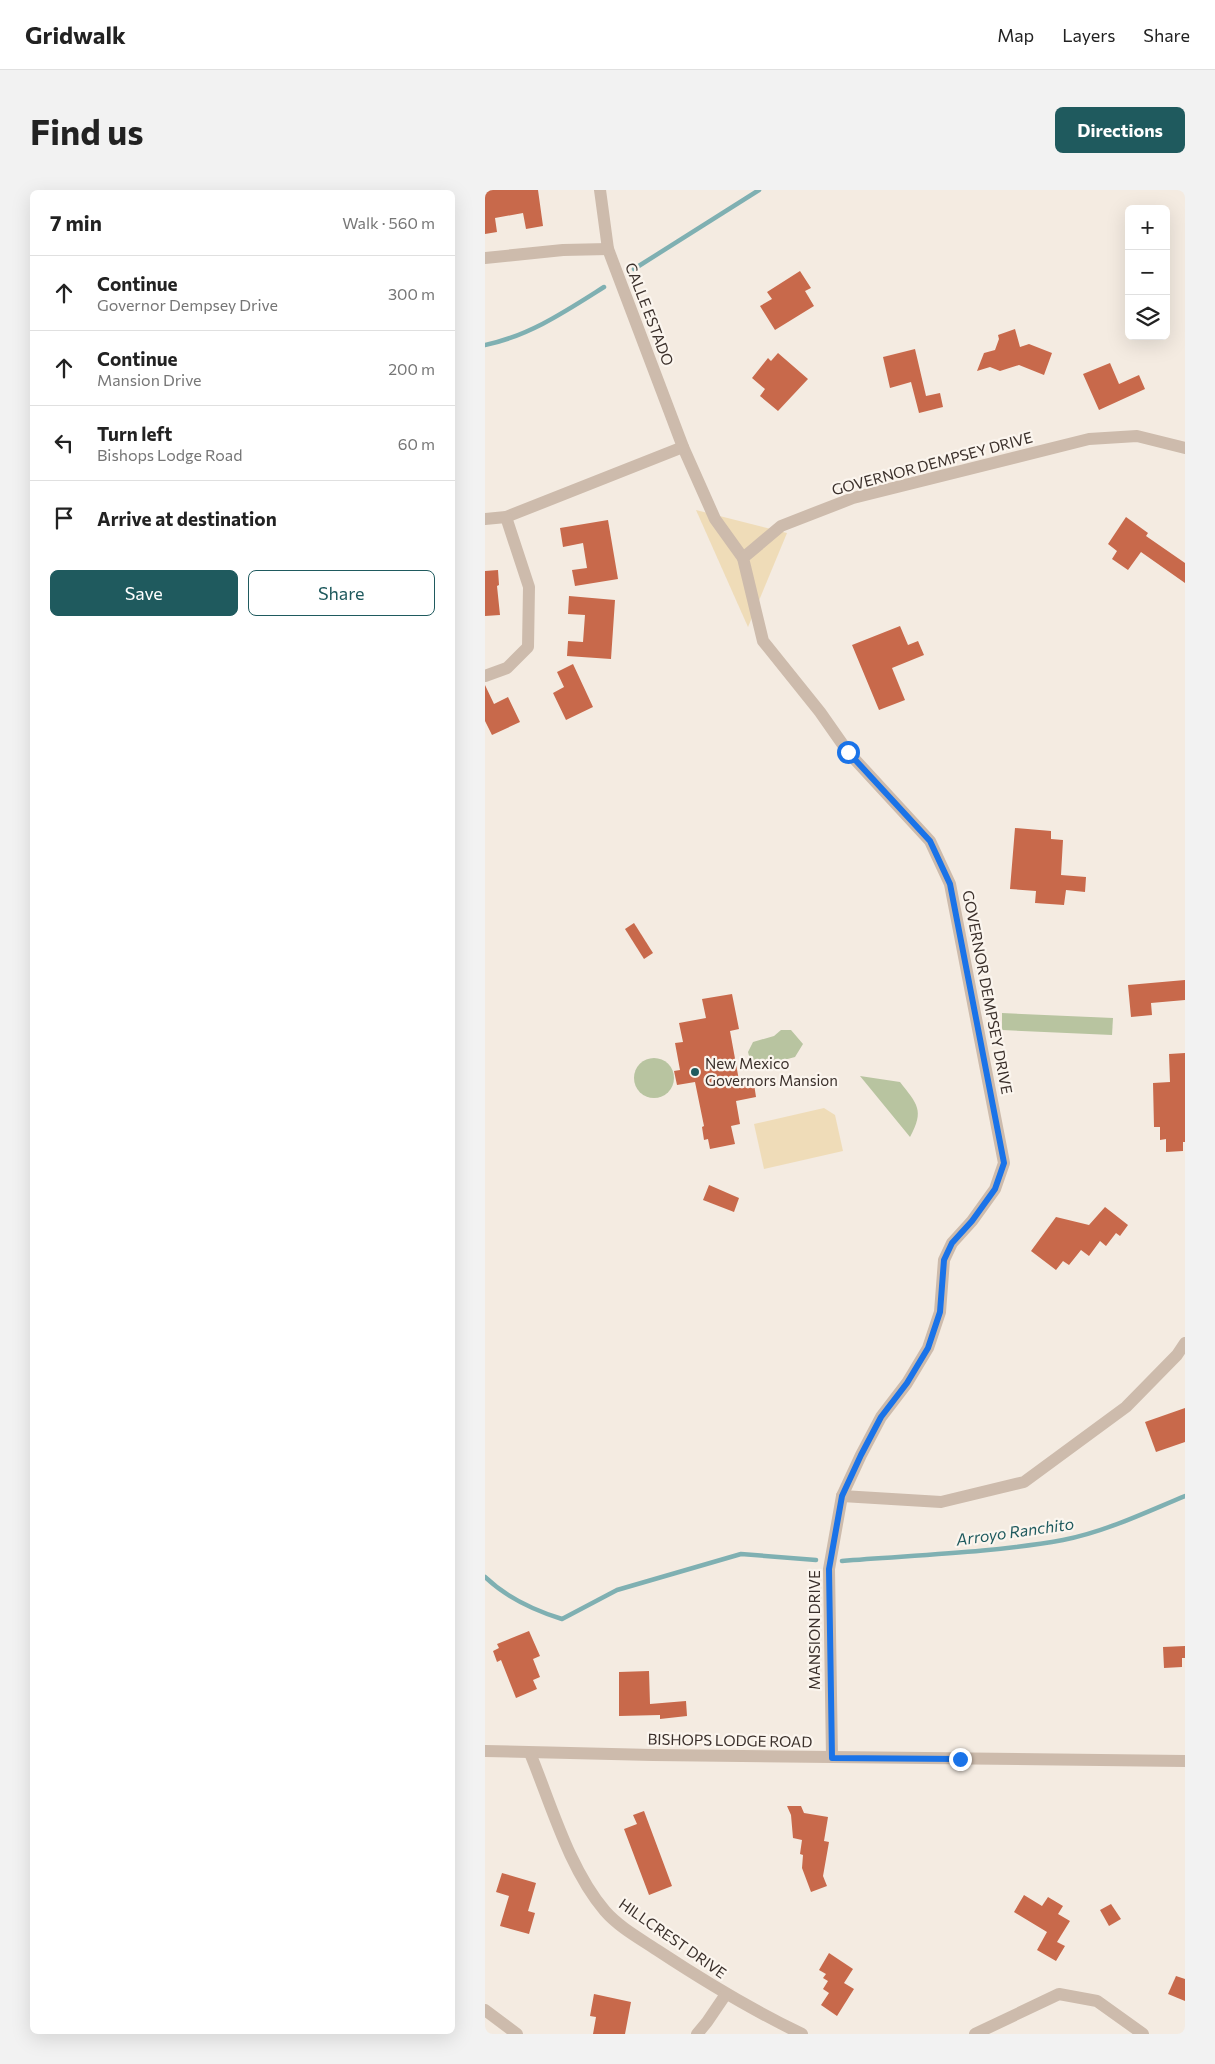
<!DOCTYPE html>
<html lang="en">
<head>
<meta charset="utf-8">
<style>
	:root { --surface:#fff; --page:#f2f2f2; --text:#222; --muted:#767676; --line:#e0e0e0; --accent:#1f5a5e }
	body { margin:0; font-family:Commissioner,sans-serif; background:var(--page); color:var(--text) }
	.controls { position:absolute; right:15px; top:15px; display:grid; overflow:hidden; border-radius:8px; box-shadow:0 5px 20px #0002 }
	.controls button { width:45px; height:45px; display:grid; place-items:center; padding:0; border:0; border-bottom:1px solid var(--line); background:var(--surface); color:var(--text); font:25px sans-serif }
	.stop { position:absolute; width:15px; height:15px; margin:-11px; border:4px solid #1a73e8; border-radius:50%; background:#fff }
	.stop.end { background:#1a73e8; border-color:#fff; box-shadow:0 1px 5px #0008 }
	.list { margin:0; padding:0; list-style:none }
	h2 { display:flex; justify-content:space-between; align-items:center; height:65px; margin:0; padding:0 20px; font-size:21px }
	h2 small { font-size:16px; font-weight:400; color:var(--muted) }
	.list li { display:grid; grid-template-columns:32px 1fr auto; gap:15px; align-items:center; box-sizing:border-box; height:75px; padding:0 20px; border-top:1px solid var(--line) }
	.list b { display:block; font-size:19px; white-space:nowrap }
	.list p { margin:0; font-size:16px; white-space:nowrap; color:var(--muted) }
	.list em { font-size:16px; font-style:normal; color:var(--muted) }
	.actions { display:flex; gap:10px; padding:15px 20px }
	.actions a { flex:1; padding:11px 0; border:1px solid var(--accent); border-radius:8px; text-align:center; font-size:18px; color:var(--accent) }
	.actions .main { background:var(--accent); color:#fff }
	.icon { flex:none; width:28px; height:28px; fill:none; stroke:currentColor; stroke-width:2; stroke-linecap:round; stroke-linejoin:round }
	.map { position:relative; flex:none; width:700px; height:1844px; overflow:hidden; border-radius:8px }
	header { display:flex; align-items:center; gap:30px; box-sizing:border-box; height:70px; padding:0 25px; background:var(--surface); border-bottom:1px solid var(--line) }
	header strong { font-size:24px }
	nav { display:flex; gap:28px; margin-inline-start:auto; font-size:18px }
	.intro { display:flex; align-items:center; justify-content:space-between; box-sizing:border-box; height:120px; padding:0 30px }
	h1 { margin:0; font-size:35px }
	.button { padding:12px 22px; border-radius:8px; background:var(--accent); color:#fff; font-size:18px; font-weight:700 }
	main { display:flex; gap:30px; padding:0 30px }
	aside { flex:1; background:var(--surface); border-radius:8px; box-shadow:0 5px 20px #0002 }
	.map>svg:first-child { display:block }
</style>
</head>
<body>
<header>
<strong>Gridwalk</strong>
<nav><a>Map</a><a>Layers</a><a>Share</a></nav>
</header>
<div class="intro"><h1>Find us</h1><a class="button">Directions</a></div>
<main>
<aside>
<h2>7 min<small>Walk · 560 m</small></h2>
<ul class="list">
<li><svg class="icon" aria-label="ahead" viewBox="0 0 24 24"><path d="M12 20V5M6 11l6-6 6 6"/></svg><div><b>Continue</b><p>Governor Dempsey Drive</p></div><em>300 m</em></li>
<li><svg class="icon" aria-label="ahead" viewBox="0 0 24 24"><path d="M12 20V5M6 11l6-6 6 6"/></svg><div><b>Continue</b><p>Mansion Drive</p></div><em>200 m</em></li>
<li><svg class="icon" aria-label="left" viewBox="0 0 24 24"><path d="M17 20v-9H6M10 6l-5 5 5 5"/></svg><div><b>Turn left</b><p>Bishops Lodge Road</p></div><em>60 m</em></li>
<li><svg class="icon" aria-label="arrive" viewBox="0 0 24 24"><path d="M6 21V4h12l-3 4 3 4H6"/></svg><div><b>Arrive at destination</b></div></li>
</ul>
<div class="actions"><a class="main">Save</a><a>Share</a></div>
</aside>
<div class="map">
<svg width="700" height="1844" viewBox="0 0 700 1844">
	<rect width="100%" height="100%" fill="#f4ebe1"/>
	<g fill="#b8c4a0">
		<polygon points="517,823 628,828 627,845 517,840"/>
		<polygon points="296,840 306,840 318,854 310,867 284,874 266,873 263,862 268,852 289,846"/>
		<circle cx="169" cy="888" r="20"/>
		<path d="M375,886l40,6c17,22 25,28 10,55z"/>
	</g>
	<g fill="#efdcb8">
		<polygon points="211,320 302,343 263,437"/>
		<polygon points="339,918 350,925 358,961 279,979 269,934"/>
	</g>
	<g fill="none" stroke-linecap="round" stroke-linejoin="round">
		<g stroke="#7fb0b2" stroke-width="4.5">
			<polyline points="149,79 274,0"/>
			<path d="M0,155c44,-9 81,-34 119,-58"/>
			<path d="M357,1371c74,-6 149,-8 221,-21 42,-8 83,-28 122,-44"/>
			<path d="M0,1387c22,21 48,33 77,42l55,-29 124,-36 75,6"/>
		</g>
	</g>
	<g fill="#c8694b">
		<polygon points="5,0 53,0 58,36 41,39 38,23 10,28 12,42 0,44 0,1"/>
		<polygon points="315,81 326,98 320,101 329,116 290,140 275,116 287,109 282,102"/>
		<polygon points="530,139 535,157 544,154 567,163 559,185 534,175 515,181 505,177 492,181 499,163 510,160 514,149 513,145"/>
		<polygon points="430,159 441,206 455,203 458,217 434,223 426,192 405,198 398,167"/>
		<polygon points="293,163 323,189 293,221 275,206 280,199 267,188 283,168 286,171"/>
		<polygon points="625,173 634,194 654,185 660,199 614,220 598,184"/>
		<polygon points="641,327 663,343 661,346 700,373 700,393 656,362 643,380 627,369 632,361 623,354"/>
		<polygon points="123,330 133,389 90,396 87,380 102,378 98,353 78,357 75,338"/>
		<polygon points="13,380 14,395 12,396 15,425 0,426 0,381"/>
		<polygon points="84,406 130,410 126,469 82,466 83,451 98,452 100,425 83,424"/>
		<polygon points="415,436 423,455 433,451 439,465 407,478 420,510 394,520 367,455"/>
		<polygon points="88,474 108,517 81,530 68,503 79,497 72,482"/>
		<polygon points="0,495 9,514 23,507 35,532 7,545 0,531"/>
		<polygon points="530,638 566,641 566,649 578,650 576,685 601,687 600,702 581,700 579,715 550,713 551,701 525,699"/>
		<polygon points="149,733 168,763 159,769 140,739"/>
		<polygon points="700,790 700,810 666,813 667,825 646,827 643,795"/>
		<polygon points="247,804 254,839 245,841 255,896 269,894 271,907 251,911 255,934 246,936 250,954 225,959 223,949 219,950 217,937 219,936 210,892 192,895 189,881 195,880 190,853 198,852 194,833 221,828 217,809"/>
		<polygon points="700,863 700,952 698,952 698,961 681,962 681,949 675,950 675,937 669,937 668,893 685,892 684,864"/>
		<polygon points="224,995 254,1008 249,1022 218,1010"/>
		<polygon points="620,1017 643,1035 635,1046 631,1043 621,1056 615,1051 604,1066 596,1060 584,1075 578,1071 571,1080 546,1061 571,1027 604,1035"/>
		<polygon points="700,1218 700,1252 671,1262 660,1232"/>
		<polygon points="44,1441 55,1466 48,1469 55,1487 48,1490 52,1499 31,1508 16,1470 12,1472 8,1461 14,1458 12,1454"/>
		<polygon points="700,1456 700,1468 697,1468 697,1477 679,1478 678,1457"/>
		<polygon points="164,1481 165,1514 201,1511 202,1526 175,1529 175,1525 134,1526 134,1482"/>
		<polygon points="302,1616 316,1616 319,1623 343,1627 339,1651 344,1652 338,1686 342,1696 326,1702 317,1678 318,1665 315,1664 317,1650 308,1648 306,1625"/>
		<polygon points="159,1621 187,1696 164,1705 139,1639 152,1634 148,1625"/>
		<polygon points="17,1683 51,1693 43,1721 50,1723 44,1744 15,1736 24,1706 11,1702"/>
		<polygon points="539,1705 557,1716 563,1707 578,1716 573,1724 585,1731 572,1752 580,1756 571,1771 552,1760 562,1742 529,1722"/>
		<polygon points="626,1714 636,1729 624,1736 615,1720"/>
		<polygon points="344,1763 368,1779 359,1793 369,1799 352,1826 336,1815 344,1803 338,1799 343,1791 338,1788 341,1784 334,1780"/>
		<polygon points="691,1786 700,1789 700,1811 683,1804"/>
		<polygon points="109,1804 146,1812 140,1844 108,1844 111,1827 105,1826"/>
	</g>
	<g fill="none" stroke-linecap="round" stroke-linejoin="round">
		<g stroke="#cdbbac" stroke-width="12">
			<polyline points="115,0 123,59 198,257 230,329 258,368"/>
			<polyline points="0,68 78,60 123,59"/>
			<polyline points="0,329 21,327 198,257"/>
			<polyline points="0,486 22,478 43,457 44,397 21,327"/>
			<polyline points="357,1306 456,1312 539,1292 641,1217 692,1165 700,1153"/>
			<polyline points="0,1561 168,1565 700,1571"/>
			<path d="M45,1563c21,51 39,116 75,158 14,16 34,27 52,39 47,31 95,60 145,84"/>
			<polyline points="347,1567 344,1379 357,1306 376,1265 396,1227 422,1193 443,1158 455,1122 459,1070 467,1053 487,1031 510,999 519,973 465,694 445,651 363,562 335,522 278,451 258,368 296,336 368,308 604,249 652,246 700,258"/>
			<polyline points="0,1820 32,1844"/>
			<polyline points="212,1844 222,1832 241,1804"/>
			<polyline points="490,1844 574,1804 612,1811 658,1844"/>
		</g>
	</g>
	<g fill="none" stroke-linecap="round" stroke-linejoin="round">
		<polyline stroke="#1a73e8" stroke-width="6" points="363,562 445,651 465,694 519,973 510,999 487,1031 467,1053 459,1070 455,1122 443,1158 422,1193 396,1227 376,1265 357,1306 344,1379 347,1568 475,1569"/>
	</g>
	<circle fill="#1f5a5e" stroke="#fbf5ee" stroke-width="2" cx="210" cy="882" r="5"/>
	<g text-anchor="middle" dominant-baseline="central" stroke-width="4.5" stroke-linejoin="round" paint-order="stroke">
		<g font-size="15" fill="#3b302b" stroke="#fbf5ee">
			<text transform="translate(165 124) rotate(69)">CALLE ESTADO</text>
			<text transform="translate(447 273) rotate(-15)">GOVERNOR DEMPSEY DRIVE</text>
			<text transform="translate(503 802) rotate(79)">GOVERNOR DEMPSEY DRIVE</text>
			<text transform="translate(329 1440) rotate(-90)">MANSION DRIVE</text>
			<text transform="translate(245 1550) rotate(1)">BISHOPS LODGE ROAD</text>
			<text transform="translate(188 1748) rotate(35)">HILLCREST DRIVE</text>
		</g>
		<g font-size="15" fill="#3b302b" stroke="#fbf5ee" text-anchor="start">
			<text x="220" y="873">New Mexico<tspan x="220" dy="17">Governors Mansion</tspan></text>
		</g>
		<g font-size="16" font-style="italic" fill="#1f5a5e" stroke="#fbf5ee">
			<text transform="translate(530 1341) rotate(-8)">Arroyo Ranchito</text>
		</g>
	</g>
</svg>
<div class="controls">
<button>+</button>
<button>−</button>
<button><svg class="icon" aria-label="layers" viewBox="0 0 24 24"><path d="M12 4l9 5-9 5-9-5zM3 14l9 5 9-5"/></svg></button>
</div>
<div class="stop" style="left:363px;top:562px"></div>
<div class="stop end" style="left:475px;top:1569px"></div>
</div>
</main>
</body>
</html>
